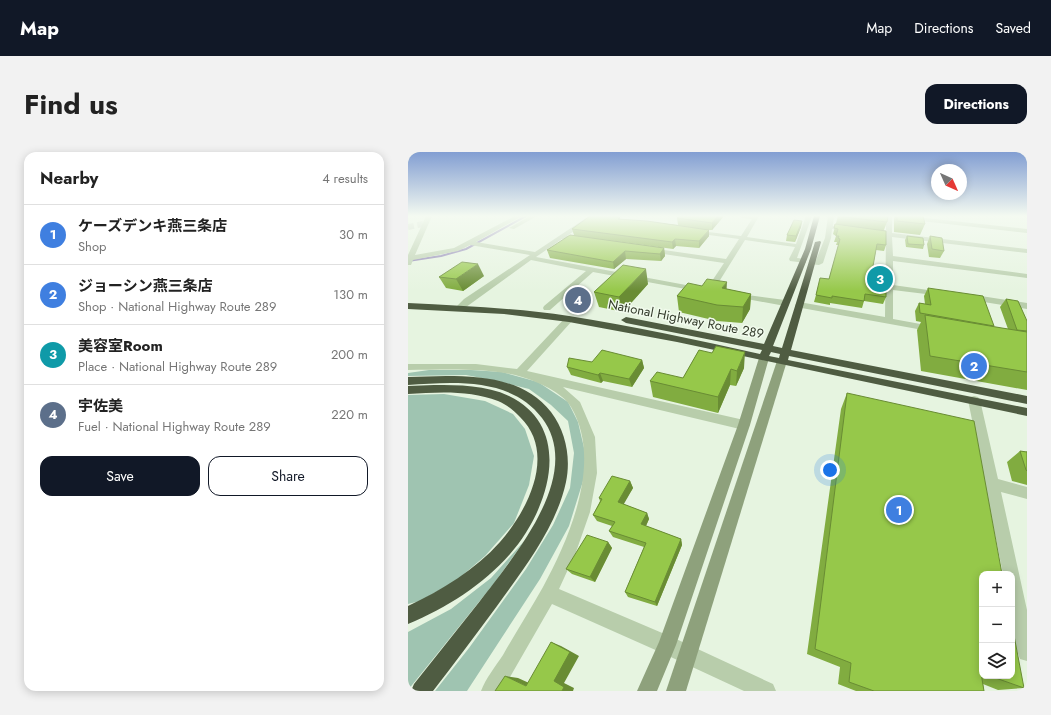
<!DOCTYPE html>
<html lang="en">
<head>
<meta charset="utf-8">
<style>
	:root { --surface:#fff; --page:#f2f2f2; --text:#222; --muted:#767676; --line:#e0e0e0; --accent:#111827 }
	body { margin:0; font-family:Jost,"Noto Sans JP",sans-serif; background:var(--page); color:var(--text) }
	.controls { position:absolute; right:12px; bottom:12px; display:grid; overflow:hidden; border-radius:8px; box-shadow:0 2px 10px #0003 }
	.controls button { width:36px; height:36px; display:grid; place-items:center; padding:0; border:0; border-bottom:1px solid var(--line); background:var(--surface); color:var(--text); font:20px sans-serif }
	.compass { position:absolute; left:523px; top:12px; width:36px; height:36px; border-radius:50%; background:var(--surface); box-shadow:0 2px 10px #0003; rotate:135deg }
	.you { position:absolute; left:422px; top:318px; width:14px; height:14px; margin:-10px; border:3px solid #fff; border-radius:50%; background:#1a73e8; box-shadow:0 0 0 6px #1a73e833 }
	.badge { display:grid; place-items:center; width:26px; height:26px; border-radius:50%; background:var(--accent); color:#fff; font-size:13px; font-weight:700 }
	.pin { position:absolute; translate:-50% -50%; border:2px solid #fff; box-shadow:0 1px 4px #0006 }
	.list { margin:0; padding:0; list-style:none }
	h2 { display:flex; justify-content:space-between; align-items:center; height:52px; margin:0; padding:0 16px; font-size:17px }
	h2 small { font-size:13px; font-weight:400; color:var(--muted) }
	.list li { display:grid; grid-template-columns:26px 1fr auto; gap:12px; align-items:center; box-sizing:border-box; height:60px; padding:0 16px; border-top:1px solid var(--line) }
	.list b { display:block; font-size:15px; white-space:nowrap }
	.list p { margin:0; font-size:13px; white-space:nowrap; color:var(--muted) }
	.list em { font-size:13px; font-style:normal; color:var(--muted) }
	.actions { display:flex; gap:8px; padding:12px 16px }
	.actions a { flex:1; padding:9px 0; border:1px solid var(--accent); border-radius:12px; text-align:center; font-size:14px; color:var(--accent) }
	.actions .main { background:var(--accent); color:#fff }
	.icon { flex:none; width:22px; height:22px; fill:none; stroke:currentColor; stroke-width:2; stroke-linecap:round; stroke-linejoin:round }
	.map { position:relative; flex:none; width:619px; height:539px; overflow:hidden; border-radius:12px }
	header { display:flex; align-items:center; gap:24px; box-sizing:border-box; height:56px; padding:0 20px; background:var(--accent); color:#fff }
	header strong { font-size:19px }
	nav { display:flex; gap:22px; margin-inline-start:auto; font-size:14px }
	.intro { display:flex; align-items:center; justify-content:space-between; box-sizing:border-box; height:96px; padding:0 24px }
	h1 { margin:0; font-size:28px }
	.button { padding:10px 18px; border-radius:12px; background:var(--accent); color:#fff; font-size:14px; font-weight:700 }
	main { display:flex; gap:24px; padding:0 24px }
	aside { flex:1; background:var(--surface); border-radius:12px; box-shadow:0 2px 10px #0003 }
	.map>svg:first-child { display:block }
</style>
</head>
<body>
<header>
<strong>Map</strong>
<nav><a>Map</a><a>Directions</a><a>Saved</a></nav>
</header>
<div class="intro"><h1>Find us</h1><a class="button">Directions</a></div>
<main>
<aside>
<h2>Nearby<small>4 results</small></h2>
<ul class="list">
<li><span class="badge" style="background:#3f7fe0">1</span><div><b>ケーズデンキ燕三条店</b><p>Shop</p></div><em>30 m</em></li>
<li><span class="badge" style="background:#3f7fe0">2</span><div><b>ジョーシン燕三条店</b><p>Shop · National Highway Route 289</p></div><em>130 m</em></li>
<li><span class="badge" style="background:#0f9aa8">3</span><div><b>美容室Room</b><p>Place · National Highway Route 289</p></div><em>200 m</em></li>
<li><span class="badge" style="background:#5c6f8a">4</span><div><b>宇佐美</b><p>Fuel · National Highway Route 289</p></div><em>220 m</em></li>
</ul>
<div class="actions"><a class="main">Save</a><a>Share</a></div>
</aside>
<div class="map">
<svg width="619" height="539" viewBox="0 0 619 539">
	<rect width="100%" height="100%" fill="#e6f4e0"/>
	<g fill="#9fc4b1">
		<polygon points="21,218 63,218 94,220 130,230 160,250 170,270 180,313 161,374 132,427 59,539 27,539 61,496 118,417 145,373 162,336 166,301 160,269 143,253 121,237 89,229 58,223 0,224 0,221"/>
		<polygon points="36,242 77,249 105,262 117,277 126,304 121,333 106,371 77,404 49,428 12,449 0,452 0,243"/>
		<polygon points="117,388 87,430 0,538 0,480 43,457 83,426"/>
	</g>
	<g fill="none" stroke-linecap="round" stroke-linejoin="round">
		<polyline stroke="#897eb2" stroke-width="2" points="0,109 33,104 58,97 118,64"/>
		<polyline stroke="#c2cfbc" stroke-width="6" stroke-dasharray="6 3.5" stroke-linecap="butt" points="0,75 15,72"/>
		<g fill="#b8cdab" fill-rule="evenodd">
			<polygon points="18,64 24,64 7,103 46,96 107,64 114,64 68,90 127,100 181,64 187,64 159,84 176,87 176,89 154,87 128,105 294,136 298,138 316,111 242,100 239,98 242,96 318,107 331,87 286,81 284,80 284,78 333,84 344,67 334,66 331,64 351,64 339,85 388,92 398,64 404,64 389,106 398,107 398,111 382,109 381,107 387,95 337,88 304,141 294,140 185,120 142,158 136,158 135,156 136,154 178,119 123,108 54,158 48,158 47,156 56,147 122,103 62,93 50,99 5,108 3,113 0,113 0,103"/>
			<polygon points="122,64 129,64 106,77 101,76"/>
			<polygon points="420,64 426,64 425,74 444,78 441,80 424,77 423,86 415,111 411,113 401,112 401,108 408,108 417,86"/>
			<polygon points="478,64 484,64 484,81 619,97 619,101 484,85 485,104 619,122 619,126 485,109 485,133 534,140 538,142 534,144 485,138 485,167 529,175 531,177 529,179 526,180 388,155 387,153 391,150 477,165 478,84 463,82 460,80 463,78 478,80"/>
			<polygon points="484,64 499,64 619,77 619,81 487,66"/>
			<polygon points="325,141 377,148 381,151 377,154 328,145 325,145 324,143"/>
			<polygon points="560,142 619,151 619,157 557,147 556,145 557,143"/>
			<path d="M161,164l3,1 1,2 -1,2 -45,50 217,49 4,2 2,3 -2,3 -4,2 -181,-43 17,15 15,35 2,36 -7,39 -14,40 -17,37 115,49 99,46 3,7h-32l-84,-39 -108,-48 -50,87h-21c5,-13 14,-24 22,-36 13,-23 27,-45 40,-68 27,-50 60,-126 28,-180 -9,-15 -33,-25 -49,-30 -33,-10 -79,-7 -114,-7v-6h68l41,5 49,-52z"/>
			<path d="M566,244l4,1 2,3 18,79 29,8v12l-26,-7 26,118v51l-7,-2c-11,-27 -8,-57 -8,-85h-9l-35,-174 2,-3z"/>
		</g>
		<g fill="#8ea17c" fill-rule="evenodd">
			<polygon points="356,203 361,206 342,273 268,493 249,539 229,539 251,490 330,273 351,206"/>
			<polygon points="374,206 379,209 278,539 258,539 369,209"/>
		</g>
		<g fill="#4f5c42" fill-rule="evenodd">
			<path d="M406,64h6l-9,33 -38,97 9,2 33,-106 5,-1 1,1 -30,108 236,46v8l-238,-48 -1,4 239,48v8l-350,-74 -108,-20 -65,-8 -96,-5v-6c54,3 108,5 161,13 64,10 128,24 191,38l2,-4 -136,-27 -5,-3 5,-3 138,27 41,-95zM363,200l9,2 -1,4 -10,-2z"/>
			<path d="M38,224c39,0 80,4 105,36 15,20 20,46 15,70 -10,46 -42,86 -69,124 -21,28 -42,57 -64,85h-22l3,-7c22,-28 44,-55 66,-83 33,-44 105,-126 62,-183 -31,-41 -88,-36 -134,-33v-8z"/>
			<path d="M26,233c25,0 52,0 75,11 67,33 39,115 1,158 -27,31 -64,54 -102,70v-18c34,-16 67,-36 92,-64 28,-32 57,-89 20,-125 -7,-7 -13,-12 -22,-16 -28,-11 -60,-9 -90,-7v-8z"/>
		</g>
	</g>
	<g fill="#81ac40">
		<polygon points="316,64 304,78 301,78 301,84 291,96 268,94 265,97 171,84 256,96 257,104 253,109 218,107 206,117 142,106 139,98 166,83 164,77 212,65 212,67 270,73 269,66"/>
		<polygon points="430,64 479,70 476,78 478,93 476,99 468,98 465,114 478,145 475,152 456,149 454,156 422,151 422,153 406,150 408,143 421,127 431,93 428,93 429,90 426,90 428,84 425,82"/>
		<polygon points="487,64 515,64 517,72 512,83 486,80 486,67"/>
		<polygon points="394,69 393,75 387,90 378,89 379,83"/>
		<polygon points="499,84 516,93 515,97 498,95 497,88"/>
		<polygon points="522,84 536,99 532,106 521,105 519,92"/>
		<polygon points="76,124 55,139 38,136 31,125"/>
		<polygon points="240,132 215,160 191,155 186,140"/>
		<polygon points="520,136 586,174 585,175 600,177 592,155 598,147 619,169 619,238 513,219 509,178 513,170 508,169 507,159 511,151 517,152 516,144"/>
		<polygon points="318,137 343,142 342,157 334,171 309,169 271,160 269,144"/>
		<polygon points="291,198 336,216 328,234 322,233 310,261 245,245 242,229 275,226"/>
		<polygon points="234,208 236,216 224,235 195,229 193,231 163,223 159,215 184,210"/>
		<polygon points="439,241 574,422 574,524 604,524 616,536 590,538 575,532 576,539 448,539 430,532 432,515 399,502 433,257"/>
		<polygon points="612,299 618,300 619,299 619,333 604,329 599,310"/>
		<polygon points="222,329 225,336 215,352 239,361 241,367 238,374 273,387 274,393 249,454 220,445 217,440 236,395 205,385 201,379 204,374 189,369 185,363 192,349 191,346"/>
		<polygon points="200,390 204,396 187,430 164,422 158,417"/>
	</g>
	<g fill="#698c34">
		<polygon points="310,64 316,64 304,78 304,71"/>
		<polygon points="394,69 393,75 387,90 388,84"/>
		<polygon points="301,78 301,84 291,96 291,89"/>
		<polygon points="267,87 268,94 265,97 264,90"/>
		<polygon points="256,96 257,104 253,109 252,102"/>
		<polygon points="217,99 218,107 206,117 205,110"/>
		<polygon points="70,112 76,124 55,139 48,127"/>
		<polygon points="238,117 240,132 215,160 211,145"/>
		<polygon points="319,130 318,145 314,136"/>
		<polygon points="343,142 342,157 334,171 335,155"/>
		<polygon points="337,200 336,216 328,234 329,219"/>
		<polygon points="234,208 236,216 224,235 221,227"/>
		<polygon points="323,217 322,233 310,261 310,245"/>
		<polygon points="192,221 195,229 193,231 190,223"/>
		<polygon points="222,329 225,336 213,357 210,350"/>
		<polygon points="239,361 241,367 236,378 233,372"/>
		<polygon points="273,387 274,393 249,454 247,450"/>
		<polygon points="200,390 204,396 187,430 182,425"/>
		<polygon points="143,490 153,494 171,504 156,531 166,536 165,539 154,539 146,529"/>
		<polygon points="97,524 110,526 130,535 118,534"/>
	</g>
	<g fill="#96c84a" stroke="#698c34">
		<polygon points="182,64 201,64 212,65 210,67 239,69 301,78 291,89 267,87 264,90 164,77"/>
		<polygon points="272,64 310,64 304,71 269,66"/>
		<polygon points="429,64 480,64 479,70"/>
		<polygon points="489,64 515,64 517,72 489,69"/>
		<polygon points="386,68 394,69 388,84 379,83"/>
		<polygon points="427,72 478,79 478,93 469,92 465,114 478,116 478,145 457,142 456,149 424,144 424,146 408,143 412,126 421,127 432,87 430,86 431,84 428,84 430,77 426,76"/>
		<polygon points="162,83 256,96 252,102 217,99 205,110 139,98"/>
		<polygon points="499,84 515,86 516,93 500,92"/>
		<polygon points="522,84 534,86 536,99 524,97"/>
		<polygon points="54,110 70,112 48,127 31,125"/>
		<polygon points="215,113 238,117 211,145 186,140"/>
		<polygon points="299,127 319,130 314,136 343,142 335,155 309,153 269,144 280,131 294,134"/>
		<polygon points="520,136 575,144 586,174 512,161 511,151 523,153"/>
		<polygon points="598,147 610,149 619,169 619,179 609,178"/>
		<polygon points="517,163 594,176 619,180 619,220 522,204"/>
		<polygon points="308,194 337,200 329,219 323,217 310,245 242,229 249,220 275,226 291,198 304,201"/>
		<polygon points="194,198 234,208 221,227 192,221 190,223 159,215 161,206 184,210"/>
		<polygon points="439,241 566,269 594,422 574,422 574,521 573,521 576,539 466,539 441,530 443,511 407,497"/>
		<polygon points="612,299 619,300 619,319 618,318"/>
		<polygon points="204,324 222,329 210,350 239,361 233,372 273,387 247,450 217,440 238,391 201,379 207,370 185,363 194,347 191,346"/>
		<polygon points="179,383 200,390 182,425 158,417"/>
		<polygon points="604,473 616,536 582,524 604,524"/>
		<polygon points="143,490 162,500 146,529 156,535 154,539 87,539 97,524 118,534"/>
	</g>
	<linearGradient id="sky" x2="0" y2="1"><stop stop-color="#829ed2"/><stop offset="0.46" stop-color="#f4faf1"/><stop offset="1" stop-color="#f4faf1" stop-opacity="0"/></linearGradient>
	<rect width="619" height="139" fill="url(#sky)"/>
	<g text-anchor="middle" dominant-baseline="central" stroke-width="3" stroke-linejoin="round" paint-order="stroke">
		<g font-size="13" fill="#333b2b" stroke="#f1fbed">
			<text transform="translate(278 167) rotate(11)">National Highway Route 289</text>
		</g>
	</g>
</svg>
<div class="controls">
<button>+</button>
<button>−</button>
<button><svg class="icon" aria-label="layers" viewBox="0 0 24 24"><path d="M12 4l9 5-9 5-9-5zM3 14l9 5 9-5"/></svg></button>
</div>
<svg class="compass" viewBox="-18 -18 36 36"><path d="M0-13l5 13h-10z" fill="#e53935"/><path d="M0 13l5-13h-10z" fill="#767676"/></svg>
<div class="you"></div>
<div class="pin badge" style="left:491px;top:358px;background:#3f7fe0">1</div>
<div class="pin badge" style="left:566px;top:214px;background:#3f7fe0">2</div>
<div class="pin badge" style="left:472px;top:127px;background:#0f9aa8">3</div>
<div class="pin badge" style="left:170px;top:148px;background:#5c6f8a">4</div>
</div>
</main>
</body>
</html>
